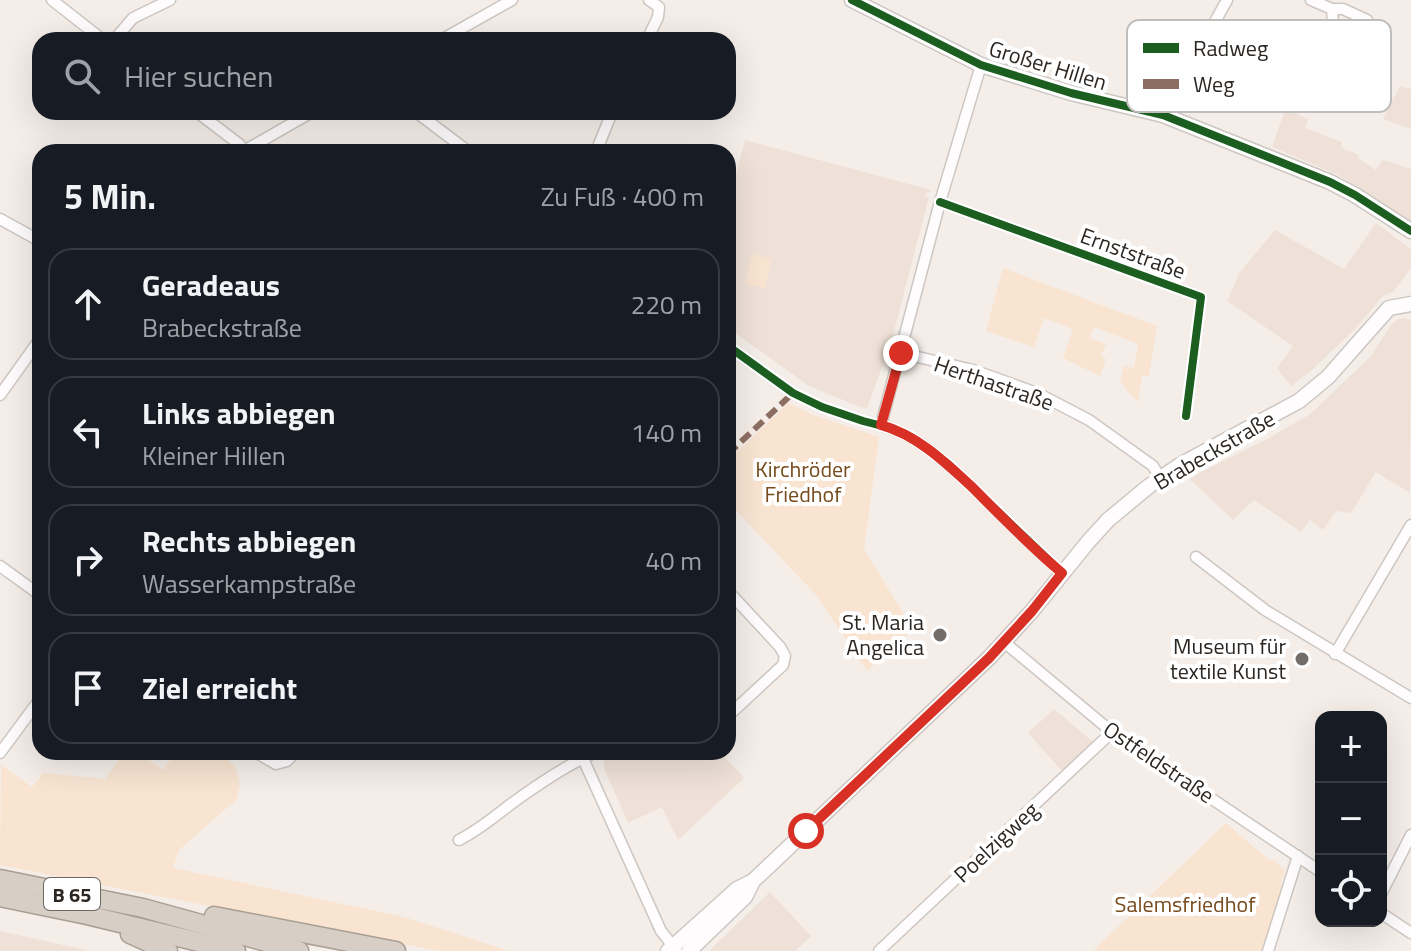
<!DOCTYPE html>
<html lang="de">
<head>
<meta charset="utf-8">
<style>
	:root { --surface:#171b24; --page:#20242c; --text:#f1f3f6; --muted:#9ea1a6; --line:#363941 }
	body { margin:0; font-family:"Titillium Web",sans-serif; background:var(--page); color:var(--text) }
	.controls { position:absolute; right:24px; bottom:24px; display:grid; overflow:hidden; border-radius:16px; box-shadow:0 8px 32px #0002 }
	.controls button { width:72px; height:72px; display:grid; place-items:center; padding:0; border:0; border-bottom:2px solid var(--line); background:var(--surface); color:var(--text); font:40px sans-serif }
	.stop { position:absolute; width:24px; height:24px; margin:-18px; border:6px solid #d93025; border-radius:50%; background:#fff }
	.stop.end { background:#d93025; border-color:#fff; box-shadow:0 2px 8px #0008 }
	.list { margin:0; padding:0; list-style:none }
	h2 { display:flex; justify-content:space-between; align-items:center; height:104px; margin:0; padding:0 32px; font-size:34px }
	h2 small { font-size:26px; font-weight:400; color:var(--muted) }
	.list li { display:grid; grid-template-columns:52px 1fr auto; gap:24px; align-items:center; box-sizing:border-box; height:112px; margin:0 16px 16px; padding:0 16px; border:2px solid var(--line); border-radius:24px }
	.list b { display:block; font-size:30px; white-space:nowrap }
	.list p { margin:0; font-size:26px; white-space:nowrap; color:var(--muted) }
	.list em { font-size:26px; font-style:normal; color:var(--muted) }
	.icon { flex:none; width:44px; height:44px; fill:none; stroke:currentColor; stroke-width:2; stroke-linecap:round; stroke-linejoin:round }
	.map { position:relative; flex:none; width:1411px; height:951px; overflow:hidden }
	.search { position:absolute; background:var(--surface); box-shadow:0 8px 32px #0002; left:32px; top:32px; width:704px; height:88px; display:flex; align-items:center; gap:20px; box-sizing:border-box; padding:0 28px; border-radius:24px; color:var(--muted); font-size:30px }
	.panel { position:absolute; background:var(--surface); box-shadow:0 8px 32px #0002; left:32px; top:144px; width:704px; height:616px; border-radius:24px }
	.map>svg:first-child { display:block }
</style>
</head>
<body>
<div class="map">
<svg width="1411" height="951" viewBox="0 0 1411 951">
	<rect width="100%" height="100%" fill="#f5eee8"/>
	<g fill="#efe1d7">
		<polygon points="1400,86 1411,89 1411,129 1383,119"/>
		<polygon points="1287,104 1299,108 1297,114 1308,119 1305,128 1342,142 1341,148 1355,153 1359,156 1358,158 1376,170 1383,160 1411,169 1411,221 1336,174 1272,147"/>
		<polygon points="745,140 931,190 930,192 927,192 925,196 929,197 890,346 867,408 860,407 809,386 728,328 728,205"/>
		<polygon points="1376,223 1411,249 1411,268 1393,292 1383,296 1354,330 1312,370 1291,386 1277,368 1293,346 1227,301 1240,272 1275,230 1344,269"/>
		<polygon points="1404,318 1411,320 1410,493 1376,472 1351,513 1336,511 1323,530 1310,520 1301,532 1254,500 1233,520 1189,478 1267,439 1309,415 1371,356 1391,325 1398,319"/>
		<polygon points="1054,709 1094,743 1063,772 1028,733"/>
		<polygon points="617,752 720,752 744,778 678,840 662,807 628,823 604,768 604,760"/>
		<polygon points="770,892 811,936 795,951 709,951"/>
		<polygon points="0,931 90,951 0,951"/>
	</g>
	<g fill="#f8e4d1">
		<polygon points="752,254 772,259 765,288 745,283"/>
		<polygon points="1003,268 1157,326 1149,376 1142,376 1138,402 1128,392 1120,380 1124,366 1134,368 1138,344 1094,327 1090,338 1106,344 1101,356 1106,359 1100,376 1063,358 1073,329 1044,318 1034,347 986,331"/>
		<polygon points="788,403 811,414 879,437 864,549 913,629 867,671 816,595 733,507 737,502 728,493 728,461"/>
		<polygon points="124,752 137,752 163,770 176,752 222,752 236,769 240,784 237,799 179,850 173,868 404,917 509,951 439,951 0,865 1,765 32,787 43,773 105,779"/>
		<polygon points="1226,823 1269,860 1274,860 1284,870 1285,875 1281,879 1282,888 1263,951 1093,951"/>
	</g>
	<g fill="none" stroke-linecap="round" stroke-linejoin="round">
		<g stroke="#ccc7c2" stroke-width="13">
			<g id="street">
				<polyline points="52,0 103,40"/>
				<polyline points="1311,0 1332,9 1343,9 1367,20 1357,45 1337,37 1333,24 1332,9"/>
				<polyline points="114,40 133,18 170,0"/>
				<polyline points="441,40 512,0"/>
				<polyline points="647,40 658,17 659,7 649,0"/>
				<polyline points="197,112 239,144 244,151"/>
				<polyline points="416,112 469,152"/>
				<polyline points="1163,115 1227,0"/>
				<polyline points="242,152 312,112"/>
				<polyline points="596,152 612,112"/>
				<polyline points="940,202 1201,297 1186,416"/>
				<polyline points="0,219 40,241"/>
				<polyline points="728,346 793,393 822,407 863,421 894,429 911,437 948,464 1062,573"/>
				<polyline points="901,353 973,370 1037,393 1089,420 1153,466 1160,478"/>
				<polyline points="0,395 40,339"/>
				<polyline points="881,425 940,202 981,65"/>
				<polyline points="1196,557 1265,610 1411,698"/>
				<polyline points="0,566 40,595"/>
				<polyline points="728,591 780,647 785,656 783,665 728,716"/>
				<polyline points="1004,642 1112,732 1321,872"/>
				<polyline points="1335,654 1411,525"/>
				<polyline points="255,752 276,764 287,761 295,752"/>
				<polyline points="580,752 661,931 677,951"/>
				<polyline points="0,753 40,699"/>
				<path d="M459,840c20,-10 35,-23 52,-36 26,-19 55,-39 85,-52"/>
				<polyline points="1381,894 1411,835"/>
				<polyline points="1381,913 1411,933"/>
				<polyline points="879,951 1112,732"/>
				<polyline points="1268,951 1298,856"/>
			</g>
		</g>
		<g stroke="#ccc7c2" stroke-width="17">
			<g id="secondary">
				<polyline points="852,0 981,65 1071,93 1163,115 1268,157 1330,182 1355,195 1411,231"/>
				<polyline points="668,951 737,889 753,881"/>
				<polyline points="689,951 745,897 753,881 989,658 1032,611 1088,542 1108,520 1149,486 1180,465 1299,401 1328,377 1389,308 1411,304"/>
			</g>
		</g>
		<g stroke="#a99e92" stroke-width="21">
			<g id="highway">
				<polyline points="0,879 143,908 299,951"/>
				<polyline points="0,897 87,915 236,951"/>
				<polyline points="214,916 396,951"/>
				<polyline points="130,934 168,951"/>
			</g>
		</g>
		<use href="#street" stroke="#fefcfc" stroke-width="10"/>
		<use href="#secondary" stroke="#fefcfc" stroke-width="14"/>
		<use href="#highway" stroke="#d7cfc6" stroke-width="18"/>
		<g stroke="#8d6e63" stroke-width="6" stroke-dasharray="12 6" stroke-linecap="butt">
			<polyline points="881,425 884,408"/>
			<polyline points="728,454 793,393"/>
		</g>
		<g stroke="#fff" stroke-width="13">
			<g id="cycleway">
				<polyline points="852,0 981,65 1071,93 1163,115 1268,157 1330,182 1355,195 1411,231"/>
				<polyline points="940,202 1201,297 1186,416"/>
				<polyline points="728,346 793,393 822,407 863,421 894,429 911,437 948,464 1062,573"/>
			</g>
		</g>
		<use href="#cycleway" stroke="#1b5e20" stroke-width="8"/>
	</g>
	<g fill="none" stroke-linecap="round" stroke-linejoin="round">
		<path stroke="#d93025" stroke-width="10" d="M806,831l183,-173 43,-47 30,-38c-32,-27 -61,-57 -90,-86 -27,-25 -55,-52 -91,-62l20,-72"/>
	</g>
	<g fill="#726d68" stroke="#fff" stroke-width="3">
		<circle cx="940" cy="635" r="8"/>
		<circle cx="1302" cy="659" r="8"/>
	</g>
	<g text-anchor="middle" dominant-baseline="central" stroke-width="8" stroke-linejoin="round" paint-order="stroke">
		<rect fill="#fff" stroke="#6b6865" stroke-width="2" x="44" y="878" width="56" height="32" rx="6"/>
		<g font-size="20" font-weight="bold" fill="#2c2723">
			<text x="72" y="894">B 65</text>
		</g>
		<g font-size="22" fill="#2c2723" stroke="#fff">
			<text transform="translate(1048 65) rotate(17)">Großer Hillen</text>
			<text transform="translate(1133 253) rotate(20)">Ernststraße</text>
			<text transform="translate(994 383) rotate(19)">Herthastraße</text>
			<text transform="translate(1214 450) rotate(-30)">Brabeckstraße</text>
			<text transform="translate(1159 762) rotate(34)">Ostfeldstraße</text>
			<text transform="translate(996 842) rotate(-43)">Poelzigweg</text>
		</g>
		<g font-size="22" fill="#774b1d" stroke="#fff">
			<text x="803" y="469">Kirchröder<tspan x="803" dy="25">Friedhof</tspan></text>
			<text x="1185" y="904">Salemsfriedhof</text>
		</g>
		<g font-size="22" fill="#2c2723" stroke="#fff" text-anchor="end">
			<text x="924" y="622">St. Maria<tspan x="924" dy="25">Angelica</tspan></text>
			<text x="1286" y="646">Museum für<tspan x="1286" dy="25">textile Kunst</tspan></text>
		</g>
	</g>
	<rect x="1127" y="20" width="264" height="92" rx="12" fill="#fff" stroke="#c0bebd" stroke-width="2"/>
	<rect x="1143" y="43" width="36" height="10" fill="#1b5e20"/>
	<rect x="1143" y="79" width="36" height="10" fill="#8d6e63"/>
	<g font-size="22" fill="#2c2723">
		<text x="1193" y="56">Radweg</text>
		<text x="1193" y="92">Weg</text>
	</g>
</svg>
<div class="controls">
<button>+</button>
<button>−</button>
<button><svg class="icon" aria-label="locate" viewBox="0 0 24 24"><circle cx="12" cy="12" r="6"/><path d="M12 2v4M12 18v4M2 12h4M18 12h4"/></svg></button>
</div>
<div class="stop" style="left:806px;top:831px"></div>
<div class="stop end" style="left:901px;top:353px"></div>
<div class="search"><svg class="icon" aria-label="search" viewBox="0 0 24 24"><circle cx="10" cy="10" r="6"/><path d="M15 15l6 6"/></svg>Hier suchen</div>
<section class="panel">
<h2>5 Min.<small>Zu Fuß · 400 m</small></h2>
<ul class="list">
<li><svg class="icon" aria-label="ahead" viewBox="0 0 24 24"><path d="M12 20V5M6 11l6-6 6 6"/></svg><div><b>Geradeaus</b><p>Brabeckstraße</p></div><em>220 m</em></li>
<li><svg class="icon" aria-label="left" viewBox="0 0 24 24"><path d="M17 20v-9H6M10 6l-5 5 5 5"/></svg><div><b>Links abbiegen</b><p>Kleiner Hillen</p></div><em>140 m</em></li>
<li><svg class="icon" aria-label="right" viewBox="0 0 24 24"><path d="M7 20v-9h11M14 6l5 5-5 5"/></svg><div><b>Rechts abbiegen</b><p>Wasserkampstraße</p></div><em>40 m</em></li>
<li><svg class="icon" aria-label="arrive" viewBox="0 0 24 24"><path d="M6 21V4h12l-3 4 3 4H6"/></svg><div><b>Ziel erreicht</b></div></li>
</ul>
</section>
</div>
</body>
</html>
